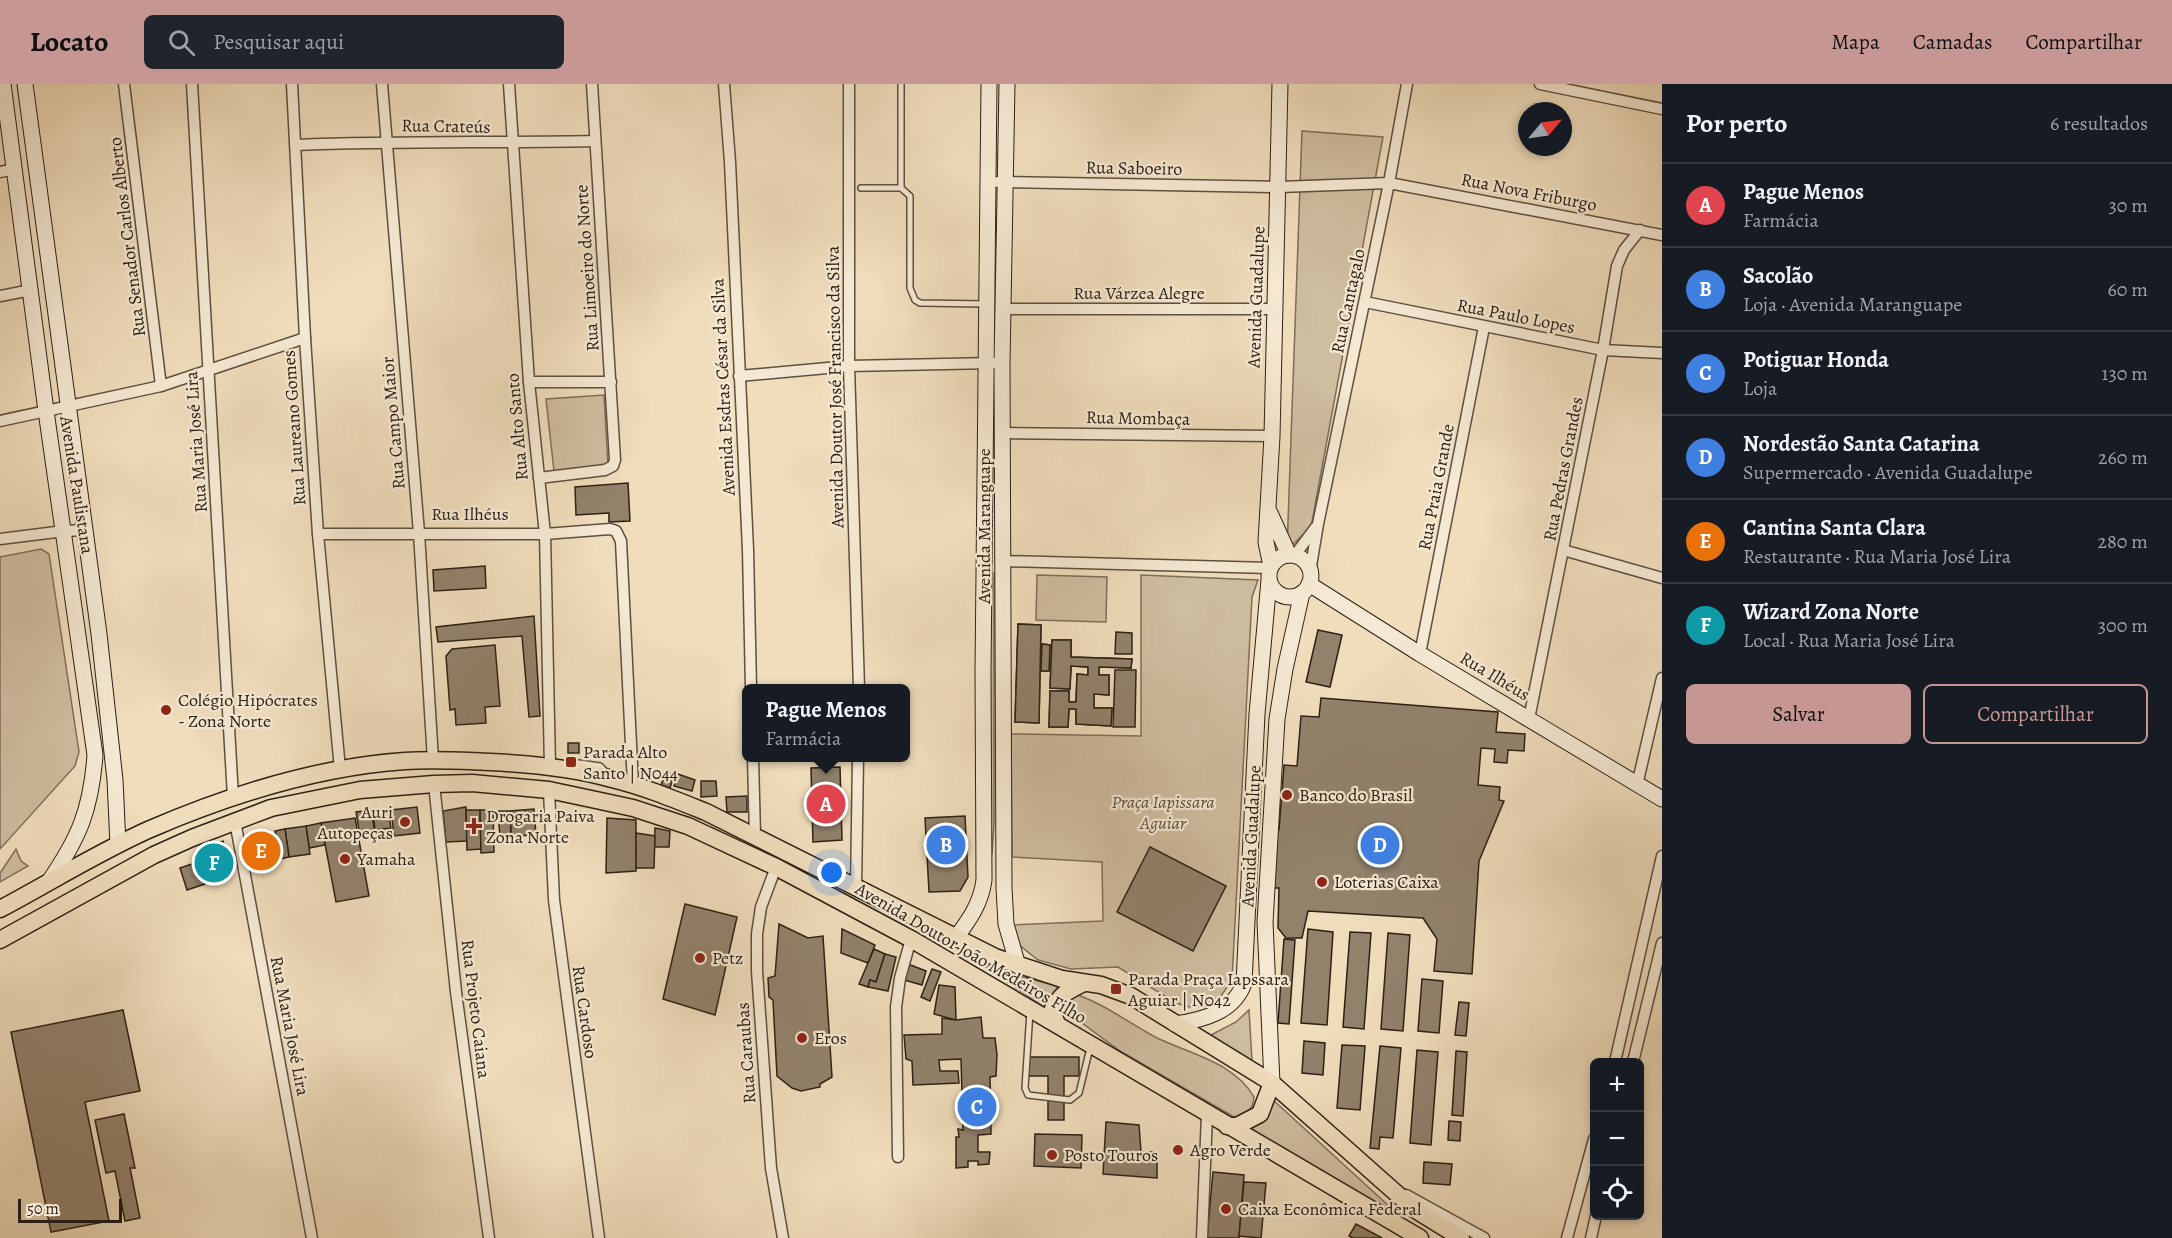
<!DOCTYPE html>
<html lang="pt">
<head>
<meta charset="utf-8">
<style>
	:root { --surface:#171b24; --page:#20242c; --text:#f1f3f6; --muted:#9ea1a6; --line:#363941; --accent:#c59692 }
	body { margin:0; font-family:Alegreya,serif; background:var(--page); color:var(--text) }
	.controls { position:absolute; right:18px; bottom:18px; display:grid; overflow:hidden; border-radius:9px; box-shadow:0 3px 9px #0003 }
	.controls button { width:54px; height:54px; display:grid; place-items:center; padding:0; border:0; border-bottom:2px solid var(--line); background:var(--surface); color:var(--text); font:30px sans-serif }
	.compass { position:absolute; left:1518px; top:18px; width:54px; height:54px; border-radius:50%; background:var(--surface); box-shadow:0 3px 9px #0003; rotate:61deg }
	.scale { position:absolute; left:18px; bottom:15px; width:104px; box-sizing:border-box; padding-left:6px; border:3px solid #2d2015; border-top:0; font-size:16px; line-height:21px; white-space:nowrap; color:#2d2015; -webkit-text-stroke:4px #f5e9d3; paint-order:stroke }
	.you { position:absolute; left:832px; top:789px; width:21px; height:21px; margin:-15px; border:4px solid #fff; border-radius:50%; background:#1a73e8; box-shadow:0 0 0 9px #1a73e833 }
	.badge { display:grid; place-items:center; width:39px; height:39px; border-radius:50%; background:var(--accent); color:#fff; font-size:20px; font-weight:700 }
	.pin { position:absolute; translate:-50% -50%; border:3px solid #fff; box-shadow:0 2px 6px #0006 }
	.popup { position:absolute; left:742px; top:600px; width:168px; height:78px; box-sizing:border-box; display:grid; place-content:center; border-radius:9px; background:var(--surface); filter:drop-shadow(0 2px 4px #0005); font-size:20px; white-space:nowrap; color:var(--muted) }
	.popup b { font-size:22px; color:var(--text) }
	.popup::after { content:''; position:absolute; left:50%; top:100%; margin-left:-12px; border:12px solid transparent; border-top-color:var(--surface) }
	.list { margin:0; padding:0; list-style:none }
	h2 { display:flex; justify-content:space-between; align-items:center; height:78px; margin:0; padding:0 24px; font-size:26px }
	h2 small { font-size:20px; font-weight:400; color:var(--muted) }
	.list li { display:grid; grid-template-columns:39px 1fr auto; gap:18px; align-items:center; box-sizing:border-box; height:84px; padding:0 24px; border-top:2px solid var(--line) }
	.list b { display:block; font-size:22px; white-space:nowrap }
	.list p { margin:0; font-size:20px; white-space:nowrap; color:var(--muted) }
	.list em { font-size:20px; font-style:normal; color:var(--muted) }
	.actions { display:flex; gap:12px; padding:18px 24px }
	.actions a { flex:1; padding:14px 0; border:2px solid var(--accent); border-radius:9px; text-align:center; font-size:21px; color:var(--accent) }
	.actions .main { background:var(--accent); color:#111 }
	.icon { flex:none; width:33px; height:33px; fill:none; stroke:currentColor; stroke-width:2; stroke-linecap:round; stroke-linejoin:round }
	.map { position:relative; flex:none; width:1662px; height:1154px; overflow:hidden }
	header { display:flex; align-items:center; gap:36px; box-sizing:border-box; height:84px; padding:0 30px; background:var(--accent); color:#111 }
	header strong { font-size:28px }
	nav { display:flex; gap:33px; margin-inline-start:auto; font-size:21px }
	.search { width:420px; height:54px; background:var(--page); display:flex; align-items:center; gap:15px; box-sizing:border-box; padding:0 21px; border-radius:9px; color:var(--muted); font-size:22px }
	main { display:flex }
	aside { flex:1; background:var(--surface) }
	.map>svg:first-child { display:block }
</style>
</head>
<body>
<header>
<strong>Locato</strong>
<div class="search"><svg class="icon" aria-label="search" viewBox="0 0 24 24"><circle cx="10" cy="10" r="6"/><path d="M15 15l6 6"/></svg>Pesquisar aqui</div>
<nav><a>Mapa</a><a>Camadas</a><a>Compartilhar</a></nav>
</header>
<main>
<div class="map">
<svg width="1662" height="1154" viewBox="0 0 1662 1154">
	<rect width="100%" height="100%" fill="#f0ddbc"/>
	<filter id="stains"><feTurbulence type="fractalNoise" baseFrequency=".00333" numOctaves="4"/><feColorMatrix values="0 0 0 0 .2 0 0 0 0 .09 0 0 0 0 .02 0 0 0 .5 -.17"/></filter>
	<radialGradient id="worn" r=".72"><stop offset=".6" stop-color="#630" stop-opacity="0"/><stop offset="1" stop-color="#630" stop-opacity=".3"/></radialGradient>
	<g fill="#cfbda0" stroke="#7e6e5a" stroke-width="1.5">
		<polygon points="1302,47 1383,53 1311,443 1287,466"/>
		<polygon points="604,311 608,381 554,387 546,315"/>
		<polygon points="41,465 49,470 79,668 75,682 0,765 0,473"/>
		<polygon points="989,486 994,490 994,740 992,770 989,772"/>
		<polygon points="1037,491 1107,493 1106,538 1036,536"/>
		<polygon points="1141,491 1258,496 1252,513 1232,896 1221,912 1205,922 1190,923 1176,919 1118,883 1071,885 1038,876 1018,860 1012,841 1103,837 1102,778 1012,773 1011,650 1141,652"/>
		<polygon points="16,765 21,777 28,782 0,798 0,789"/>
		<polygon points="980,879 1015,891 1058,902 1045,924"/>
		<path d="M1075,910c30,10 55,30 82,44 34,16 78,25 97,59 -1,13 -7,18 -20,20l-114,-66 -53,-39c-2,-8 2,-14 8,-18z"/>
		<polygon points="1249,926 1252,977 1209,952 1236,938"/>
		<polygon points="1271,1014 1414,1145 1245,1049 1257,1040"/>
	</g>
	<g fill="#92826c" stroke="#2d2015" stroke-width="1.5">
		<polygon points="628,399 630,437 609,438 609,429 576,431 575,403"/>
		<polygon points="485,482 486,504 434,507 433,486"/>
		<polygon points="534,532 540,632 529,633 522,552 438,558 436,543"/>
		<polygon points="1018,540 1041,541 1039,639 1015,638"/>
		<polygon points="1018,540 1041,541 1039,639 1015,638"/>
		<polygon points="1318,546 1342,551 1330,603 1306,598"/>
		<polygon points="1116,548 1132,549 1132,570 1115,570"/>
		<polygon points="1052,556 1071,556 1071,573 1132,575 1131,584 1099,583 1099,591 1109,591 1109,611 1094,610 1094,624 1112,624 1111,642 1076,640 1076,625 1069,625 1068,643 1049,643 1050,607 1069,607 1069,618 1076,618 1077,590 1088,591 1088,583 1071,582 1070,605 1050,604"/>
		<polygon points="1052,556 1071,556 1071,573 1132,575 1131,584 1099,583 1099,591 1109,591 1109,611 1094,610 1094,624 1112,624 1111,642 1076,640 1076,625 1069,625 1068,643 1049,643 1050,607 1069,607 1069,618 1076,618 1077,590 1088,591 1088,583 1071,582 1070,605 1050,604"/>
		<polygon points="1042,560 1050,561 1049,587 1041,587"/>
		<polygon points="1042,560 1050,561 1049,587 1041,587"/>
		<polygon points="495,561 500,622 485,623 486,639 456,641 455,625 450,626 446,572 452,565"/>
		<polygon points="1115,586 1136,586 1135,643 1113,643"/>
		<polygon points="1321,614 1498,628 1496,648 1525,650 1524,667 1508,666 1507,679 1494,678 1495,665 1481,664 1478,701 1500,703 1499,716 1504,717 1479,777 1472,890 1434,887 1437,855 1423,834 1308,827 1302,854 1286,854 1278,844 1279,804 1273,804 1276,746 1279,746 1284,681 1297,682 1301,632 1319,633"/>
		<rect x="568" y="659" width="11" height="10"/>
		<polygon points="840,683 842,756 813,758 811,684"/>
		<polygon points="666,688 674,691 670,704 661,701"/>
		<polygon points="678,690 695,696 692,707 674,702"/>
		<polygon points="701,697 716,697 717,712 701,713"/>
		<polygon points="747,712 747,728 727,728 726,713"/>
		<polygon points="417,723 420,749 394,752 391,726"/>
		<polygon points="466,723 467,757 446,758 443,727"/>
		<polygon points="388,725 391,744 375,746 373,727"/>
		<polygon points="534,725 536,751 511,752 510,727"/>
		<polygon points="371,726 375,749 360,752 356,728"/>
		<polygon points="466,726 480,726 481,765 467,766"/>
		<polygon points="480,726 493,726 494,768 481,769"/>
		<polygon points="498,727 510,727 511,752 500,753"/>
		<polygon points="965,732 968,793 960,807 929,808 925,734"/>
		<polygon points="355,734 369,812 336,818 321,739"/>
		<polygon points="607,734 636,736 636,787 606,789"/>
		<polygon points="321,739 325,761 309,764 306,742"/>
		<polygon points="306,742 310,770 289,773 285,745"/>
		<polygon points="655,744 670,747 669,763 654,763"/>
		<polygon points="285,745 289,773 280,775 275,747"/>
		<polygon points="263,748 271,783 259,786 251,751"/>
		<polygon points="636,749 655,752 654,784 636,784"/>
		<polygon points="223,757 229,789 206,796 199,769"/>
		<polygon points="1150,763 1226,802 1193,867 1117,828"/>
		<polygon points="198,778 205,800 187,806 180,784"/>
		<polygon points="685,820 737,833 715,931 663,915"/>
		<polygon points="779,840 808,854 823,852 832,993 820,1000 820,1003 801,1007 792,1004 777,992 773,916 769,913 768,894 775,892"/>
		<polygon points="842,845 875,861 868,879 841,869"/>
		<polygon points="1308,845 1333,848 1327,941 1301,939"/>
		<polygon points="1350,848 1371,849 1364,945 1343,943"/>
		<polygon points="1388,849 1410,851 1403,947 1381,945"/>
		<polygon points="1284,855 1295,856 1289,940 1278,939"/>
		<polygon points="874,865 885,870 876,898 870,896 868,903 859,900"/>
		<polygon points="885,870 896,873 888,907 868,903 870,896 876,898"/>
		<polygon points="908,880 926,887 922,901 904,896"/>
		<polygon points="932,885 941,888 930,917 921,913"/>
		<polygon points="1422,895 1443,897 1439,949 1418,947"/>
		<polygon points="939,901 955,903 956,936 934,930"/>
		<polygon points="1459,918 1469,919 1466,952 1455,951"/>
		<polygon points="123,926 140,1007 85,1018 109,1137 51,1148 11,948"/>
		<polygon points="981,933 983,954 995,954 997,971 996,992 990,993 991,1050 978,1051 978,1068 990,1068 989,1080 978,1081 978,1077 968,1077 968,1083 956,1084 956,1053 959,1053 958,1045 963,1046 961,975 939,976 940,987 958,987 959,999 913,1001 912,977 906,975 904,951 942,950 942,934 956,936"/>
		<polygon points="1304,957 1325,959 1323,991 1302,989"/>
		<polygon points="1342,961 1365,962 1360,1026 1337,1024"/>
		<polygon points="1380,962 1401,964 1393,1054 1380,1053 1379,1065 1370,1064"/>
		<polygon points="1417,966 1438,968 1431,1061 1410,1059"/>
		<polygon points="1456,967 1467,968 1463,1032 1452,1031"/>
		<polygon points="1029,973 1079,973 1079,992 1064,992 1064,1036 1048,1036 1048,992 1029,992"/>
		<polygon points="124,1030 135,1084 130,1084 140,1134 125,1137 115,1087 106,1089 95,1036"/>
		<polygon points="1449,1037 1461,1038 1460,1057 1448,1056"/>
		<polygon points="1106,1038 1139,1041 1141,1068 1157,1068 1157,1094 1103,1090"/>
		<polygon points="1035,1050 1082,1051 1081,1084 1034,1082"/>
		<polygon points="1424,1078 1452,1080 1450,1101 1423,1099"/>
		<polygon points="1213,1088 1244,1091 1239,1154 1207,1154"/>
		<polygon points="1244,1098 1266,1099 1261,1154 1239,1152"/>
		<polygon points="1356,1140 1382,1154 1353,1154 1349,1152"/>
	</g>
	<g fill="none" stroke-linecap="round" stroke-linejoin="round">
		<g stroke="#5e4f3f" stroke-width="8">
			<g id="lane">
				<polyline points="901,0 901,104"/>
				<polyline points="861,104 901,104 910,112 910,204 915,216 920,219 985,220"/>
				<polyline points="579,679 600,682 606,688"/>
				<polyline points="1030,927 1025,1004 1028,1011 1070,1016 1079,1009 1090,964"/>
			</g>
		</g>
		<g stroke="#5e4f3f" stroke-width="13">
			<g id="street">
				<polyline points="124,0 161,302"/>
				<polyline points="192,0 233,713"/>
				<polyline points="292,0 305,254 318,450 340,685"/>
				<polyline points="382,0 419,449 433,676"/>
				<polyline points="509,0 529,298 545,450 550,683"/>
				<polyline points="724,0 730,78 748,466 751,604"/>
				<polyline points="849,0 849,282 859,604"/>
				<polyline points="1540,0 1662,25"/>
				<path d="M297,61c99,-4 199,-2 298,-4"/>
				<polyline points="0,88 15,85"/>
				<polyline points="998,98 1279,103 1389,99 1662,151"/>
				<polyline points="0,212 31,206"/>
				<polyline points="1365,218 1603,266 1662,269"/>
				<polyline points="1003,225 1275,225"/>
				<polyline points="739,292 849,282 993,279"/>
				<polyline points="529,298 611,298"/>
				<polyline points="0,337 161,302 305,254"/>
				<polyline points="1004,349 1272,352"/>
				<polyline points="539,394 605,386 613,382 615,376 592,0"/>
				<polyline points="318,450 545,450 610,445 616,447 621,457 633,701"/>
				<polyline points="0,455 64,447 84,446"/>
				<polyline points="1563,466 1662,494"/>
				<polyline points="1295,471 1316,443"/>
				<polyline points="1003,477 1270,484"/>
				<polyline points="1310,488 1318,440 1389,99 1407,0"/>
				<polyline points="1420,570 1484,243"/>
				<polyline points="1529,635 1603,266 1617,182 1624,166 1640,146"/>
				<polyline points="753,674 755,752"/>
				<polyline points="434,700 456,908 489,1154"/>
				<polyline points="1637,701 1662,594"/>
				<polyline points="549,706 554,816 599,1154"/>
				<polyline points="235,737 312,1154"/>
				<polyline points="776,783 761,823 757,850 757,887 771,1084 783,1154"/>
				<polyline points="856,804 858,674"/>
				<polyline points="1615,978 1662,772"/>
				<polyline points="1633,978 1662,859"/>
				<polyline points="898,1073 896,923 900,894 911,855"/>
				<polyline points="1406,1111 1484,1154"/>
				<polyline points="1202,1154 1207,1030"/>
				<polyline points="1567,1154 1594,1055"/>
				<polyline points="1591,1154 1596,1132"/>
			</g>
		</g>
		<g stroke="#2d2015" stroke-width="17">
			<g id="secondary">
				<path d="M3,0l43,327 49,344c-4,55 -16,83 -47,128"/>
				<polyline points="25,0 99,550 115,696 118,761"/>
				<polyline points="1007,0 1002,279 1004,804 1006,840 1018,882"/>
				<polyline points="1270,429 1289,471"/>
				<circle cx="1290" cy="492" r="21"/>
				<polyline points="1271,482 1266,458 1272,352 1280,0"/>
				<polyline points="1309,500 1420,570 1662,715"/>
				<path d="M955,855c14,-19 26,-35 29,-59l-1,-209 6,-587"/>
				<path d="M1175,940c28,-4 59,-12 69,-41l13,-269 12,-134"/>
				<polyline points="1272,999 1265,838 1277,635 1285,585 1302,509"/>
			</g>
		</g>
		<g stroke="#2d2015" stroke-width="19">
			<g id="primary">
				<path d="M0,825c49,-26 97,-56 148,-79 81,-35 168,-63 257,-69 29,-2 58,0 86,1 41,2 82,6 121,17 33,8 64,21 94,33l289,145 67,22 39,6 30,11 141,87 142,126 47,29"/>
				<polyline points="0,856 154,771 192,754 271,724 360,706 434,700 472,699 549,706 596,716 633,724 688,742 776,783 911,855 1420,1154"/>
				<path d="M1057,940l-5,-13c7,-16 17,-21 32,-28"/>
				<polyline points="1227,1042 1237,1042 1260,1030 1272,999"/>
			</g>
		</g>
		<use href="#lane" stroke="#f5e9d3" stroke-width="5"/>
		<use href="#street" stroke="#f5e9d3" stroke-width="10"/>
		<use href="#secondary" stroke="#f5e9d3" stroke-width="15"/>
		<use href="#primary" stroke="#f0ddbc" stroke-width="16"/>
	</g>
	<g fill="#8f2418" stroke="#f5e9d3" stroke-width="2">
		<circle cx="166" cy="626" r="6"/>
		<rect x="565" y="672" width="12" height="12" rx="3"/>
		<circle cx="1287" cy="711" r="6"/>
		<circle cx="405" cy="738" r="6"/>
		<path d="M471 733h6v6h6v6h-6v6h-6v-6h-6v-6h6z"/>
		<circle cx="345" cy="775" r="6"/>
		<circle cx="1322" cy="798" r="6"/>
		<circle cx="700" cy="874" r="6"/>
		<rect x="1110" y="899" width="12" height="12" rx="3"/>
		<circle cx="802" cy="954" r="6"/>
		<circle cx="1178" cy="1066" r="6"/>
		<circle cx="1052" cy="1071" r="6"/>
		<circle cx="1226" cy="1125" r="6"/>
	</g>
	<g text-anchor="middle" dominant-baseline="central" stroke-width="4.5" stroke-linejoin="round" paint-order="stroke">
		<g font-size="18" fill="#2d2015" stroke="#f5e9d3">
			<text transform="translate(446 42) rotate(1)">Rua Crateús</text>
			<text transform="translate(1134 84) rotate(1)">Rua Saboeiro</text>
			<text transform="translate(1529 108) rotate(11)">Rua Nova Friburgo</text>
			<text transform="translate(127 153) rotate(-97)">Rua Senador Carlos Alberto</text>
			<text transform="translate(587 184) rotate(-94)">Rua Limoeiro do Norte</text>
			<text x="1139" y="209">Rua Várzea Alegre</text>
			<text transform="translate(1256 213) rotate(-88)">Avenida Guadalupe</text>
			<text transform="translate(1348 217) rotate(-78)">Rua Cantagalo</text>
			<text transform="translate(1516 232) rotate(11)">Rua Paulo Lopes</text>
			<text transform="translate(723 303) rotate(-93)">Avenida Esdras César da Silva</text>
			<text transform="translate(835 303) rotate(-91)">Avenida Doutor José Francisco da Silva</text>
			<text transform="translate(1138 334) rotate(1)">Rua Mombaça</text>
			<text transform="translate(393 339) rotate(-95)">Rua Campo Maior</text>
			<text transform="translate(517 343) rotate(-95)">Rua Alto Santo</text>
			<text transform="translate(294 344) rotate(-94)">Rua Laureano Gomes</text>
			<text transform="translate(196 358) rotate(-94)">Rua Maria José Lira</text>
			<text transform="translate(1563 385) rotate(-79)">Rua Pedras Grandes</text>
			<text transform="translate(77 401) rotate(81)">Avenida Paulistana</text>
			<text transform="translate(1436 403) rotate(-79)">Rua Praia Grande</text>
			<text x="470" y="430">Rua Ilhéus</text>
			<text transform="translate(984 442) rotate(-90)">Avenida Maranguape</text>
			<text transform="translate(1495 592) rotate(31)">Rua Ilhéus</text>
			<text transform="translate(1251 752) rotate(-87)">Avenida Guadalupe</text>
			<text transform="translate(971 869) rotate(30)">Avenida Doutor João Medeiros Filho</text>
			<text transform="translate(476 925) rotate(83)">Rua Projeto Caiana</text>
			<text transform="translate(585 928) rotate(82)">Rua Cardoso</text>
			<text transform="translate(290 942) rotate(79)">Rua Maria José Lira</text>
			<text transform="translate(746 969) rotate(-94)">Rua Caraubas</text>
		</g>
		<g font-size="18" fill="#2d2015" stroke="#f5e9d3" text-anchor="start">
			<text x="178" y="616">Colégio Hipócrates<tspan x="178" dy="21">- Zona Norte</tspan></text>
			<text x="583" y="668">Parada Alto<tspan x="583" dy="21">Santo | N044</tspan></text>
			<text x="1299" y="711">Banco do Brasil</text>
			<text x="393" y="728" text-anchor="end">Auri<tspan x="393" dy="21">Autopeças</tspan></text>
			<text x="486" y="732">Drogaria Paiva<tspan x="486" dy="21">Zona Norte</tspan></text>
			<text x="357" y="775">Yamaha</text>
			<text x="1334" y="798">Loterias Caixa</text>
			<text x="712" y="874">Petz</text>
			<text x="1128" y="895">Parada Praça Iapssara<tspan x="1128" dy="21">Aguiar | N042</tspan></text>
			<text x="814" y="954">Eros</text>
			<text x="1190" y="1066">Agro Verde</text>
			<text x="1064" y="1071">Posto Touros</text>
			<text x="1238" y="1125">Caixa Econômica Federal</text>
		</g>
		<g font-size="18" font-style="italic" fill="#5e4f3f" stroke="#f5e9d3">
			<text x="1163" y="718">Praça Iapissara<tspan x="1163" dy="21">Aguiar</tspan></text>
		</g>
	</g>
	<rect width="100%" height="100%" filter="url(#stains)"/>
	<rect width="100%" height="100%" fill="url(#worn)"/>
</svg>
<div class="controls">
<button>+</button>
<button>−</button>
<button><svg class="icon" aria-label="locate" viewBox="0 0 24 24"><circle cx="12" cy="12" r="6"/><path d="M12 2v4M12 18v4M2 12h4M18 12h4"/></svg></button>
</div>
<svg class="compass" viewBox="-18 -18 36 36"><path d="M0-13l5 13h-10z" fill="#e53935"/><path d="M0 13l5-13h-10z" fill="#9ea1a6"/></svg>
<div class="scale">50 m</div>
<div class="you"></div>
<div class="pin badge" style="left:826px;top:720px;background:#e0444e">A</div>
<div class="popup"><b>Pague Menos</b>Farmácia</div>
<div class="pin badge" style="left:946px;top:761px;background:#3f7fe0">B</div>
<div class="pin badge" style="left:977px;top:1023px;background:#3f7fe0">C</div>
<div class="pin badge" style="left:1380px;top:761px;background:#3f7fe0">D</div>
<div class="pin badge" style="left:261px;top:767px;background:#e8710a">E</div>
<div class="pin badge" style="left:214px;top:779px;background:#0f9aa8">F</div>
</div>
<aside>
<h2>Por perto<small>6 resultados</small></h2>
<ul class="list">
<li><span class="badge" style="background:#e0444e">A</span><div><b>Pague Menos</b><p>Farmácia</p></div><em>30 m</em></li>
<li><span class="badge" style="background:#3f7fe0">B</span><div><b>Sacolão</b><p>Loja · Avenida Maranguape</p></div><em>60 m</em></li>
<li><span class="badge" style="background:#3f7fe0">C</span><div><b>Potiguar Honda</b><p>Loja</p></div><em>130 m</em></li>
<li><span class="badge" style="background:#3f7fe0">D</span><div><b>Nordestão Santa Catarina</b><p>Supermercado · Avenida Guadalupe</p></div><em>260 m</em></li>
<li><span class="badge" style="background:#e8710a">E</span><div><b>Cantina Santa Clara</b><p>Restaurante · Rua Maria José Lira</p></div><em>280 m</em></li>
<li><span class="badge" style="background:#0f9aa8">F</span><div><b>Wizard Zona Norte</b><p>Local · Rua Maria José Lira</p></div><em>300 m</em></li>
</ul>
<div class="actions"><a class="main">Salvar</a><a>Compartilhar</a></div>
</aside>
</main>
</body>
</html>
